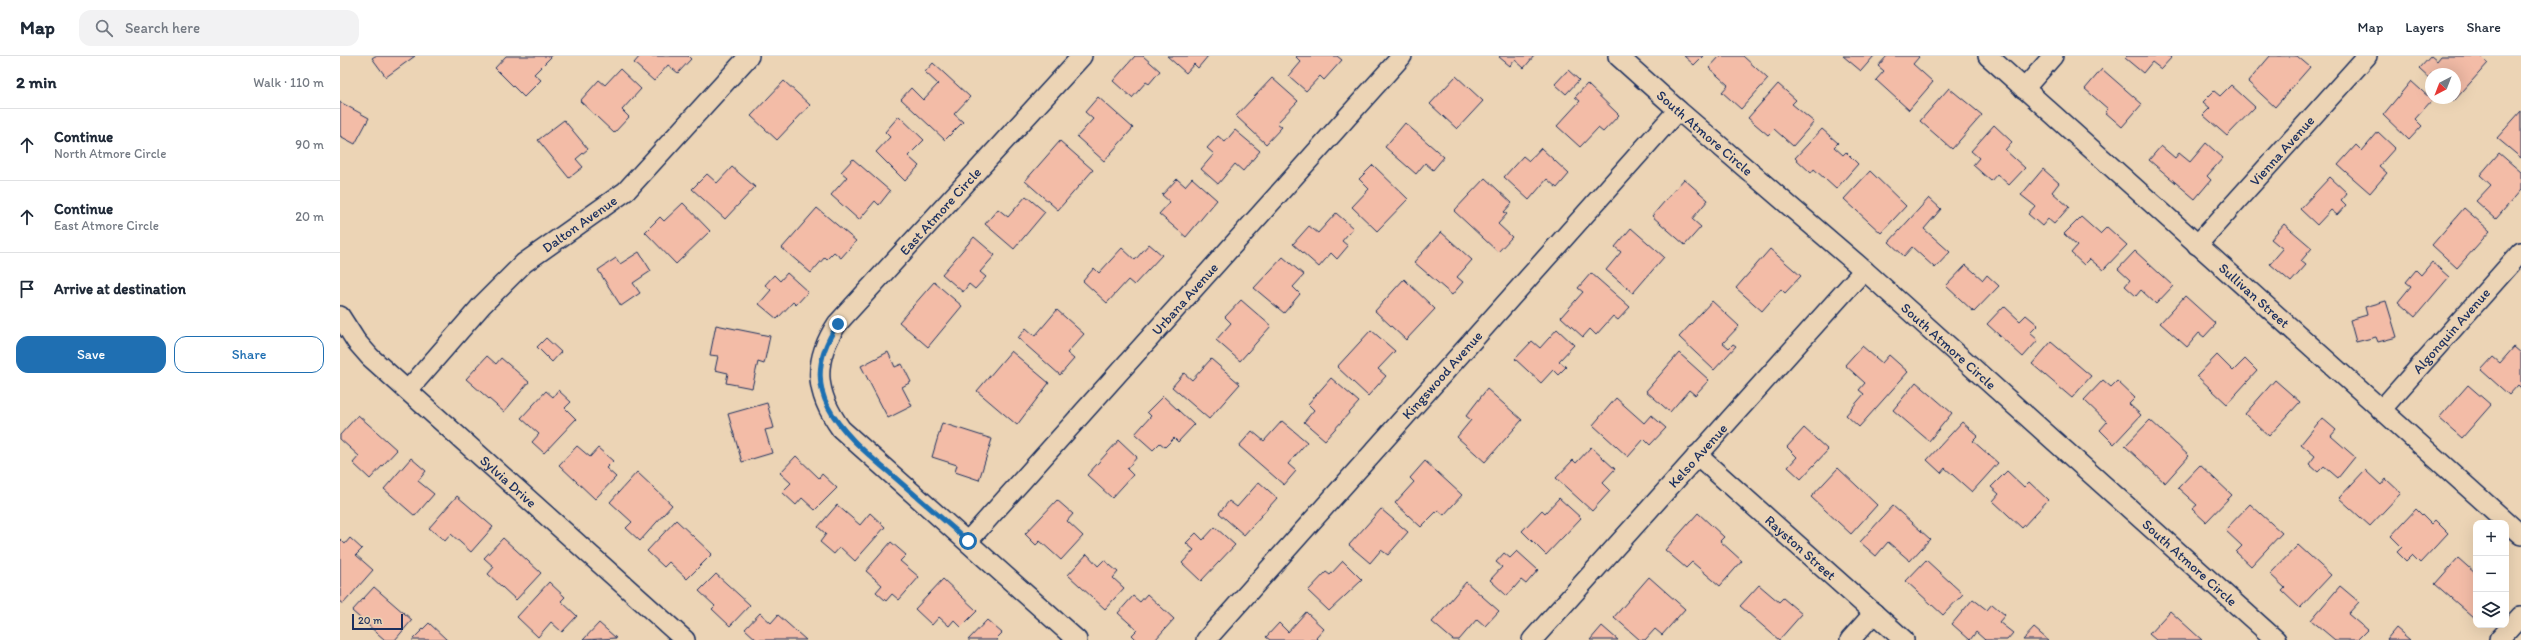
<!DOCTYPE html>
<html lang="en">
<head>
<meta charset="utf-8">
<style>
	:root { --surface:#fff; --page:#f2f2f3; --text:#1f2937; --muted:#747a83; --line:#e0e1e3; --accent:#1f6fb2 }
	body { margin:0; font-family:Itim,sans-serif; background:var(--page); color:var(--text) }
	.controls { position:absolute; right:12px; bottom:12px; display:grid; overflow:hidden; border-radius:8px; box-shadow:0 4px 16px #0002 }
	.controls button { width:36px; height:36px; display:grid; place-items:center; padding:0; border:0; border-bottom:1px solid var(--line); background:var(--surface); color:var(--text); font:20px sans-serif }
	.compass { position:absolute; left:2085px; top:12px; width:36px; height:36px; border-radius:50%; background:var(--surface); box-shadow:0 4px 16px #0002; rotate:222deg }
	.scale { position:absolute; left:12px; bottom:10px; width:51px; box-sizing:border-box; padding-left:4px; border:2px solid #1b2f5e; border-top:0; font-size:11px; line-height:14px; white-space:nowrap; color:#1b2f5e; -webkit-text-stroke:3px #ecd4b5; paint-order:stroke }
	.stop { position:absolute; width:12px; height:12px; margin:-9px; border:3px solid #1f6fb2; border-radius:50%; background:#fff }
	.stop.end { background:#1f6fb2; border-color:#fff; box-shadow:0 1px 4px #0008 }
	.list { margin:0; padding:0; list-style:none }
	h2 { display:flex; justify-content:space-between; align-items:center; height:52px; margin:0; padding:0 16px; font-size:17px }
	h2 small { font-size:13px; font-weight:400; color:var(--muted) }
	.list li { display:grid; grid-template-columns:26px 1fr auto; gap:12px; align-items:center; box-sizing:border-box; height:72px; padding:0 16px; border-top:1px solid var(--line) }
	.list b { display:block; font-size:15px; white-space:nowrap }
	.list p { margin:0; font-size:13px; white-space:nowrap; color:var(--muted) }
	.list em { font-size:13px; font-style:normal; color:var(--muted) }
	.actions { display:flex; gap:8px; padding:12px 16px }
	.actions a { flex:1; padding:9px 0; border:1px solid var(--accent); border-radius:12px; text-align:center; font-size:14px; color:var(--accent) }
	.actions .main { background:var(--accent); color:#fff }
	.icon { flex:none; width:22px; height:22px; fill:none; stroke:currentColor; stroke-width:2; stroke-linecap:round; stroke-linejoin:round }
	.map { position:relative; flex:none; width:2181px; height:584px; overflow:hidden }
	header { display:flex; align-items:center; gap:24px; box-sizing:border-box; height:56px; padding:0 20px; background:var(--surface); border-bottom:1px solid var(--line) }
	header strong { font-size:19px }
	nav { display:flex; gap:22px; margin-inline-start:auto; font-size:14px }
	.search { width:280px; height:36px; background:var(--page); display:flex; align-items:center; gap:10px; box-sizing:border-box; padding:0 14px; border-radius:12px; color:var(--muted); font-size:15px }
	main { display:flex }
	aside { flex:1; background:var(--surface) }
	.map>svg:first-child { display:block }
</style>
</head>
<body>
<header>
<strong>Map</strong>
<div class="search"><svg class="icon" aria-label="search" viewBox="0 0 24 24"><circle cx="10" cy="10" r="6"/><path d="M15 15l6 6"/></svg>Search here</div>
<nav><a>Map</a><a>Layers</a><a>Share</a></nav>
</header>
<main>
<aside>
<h2>2 min<small>Walk · 110 m</small></h2>
<ul class="list">
<li><svg class="icon" aria-label="ahead" viewBox="0 0 24 24"><path d="M12 20V5M6 11l6-6 6 6"/></svg><div><b>Continue</b><p>North Atmore Circle</p></div><em>90 m</em></li>
<li><svg class="icon" aria-label="ahead" viewBox="0 0 24 24"><path d="M12 20V5M6 11l6-6 6 6"/></svg><div><b>Continue</b><p>East Atmore Circle</p></div><em>20 m</em></li>
<li><svg class="icon" aria-label="arrive" viewBox="0 0 24 24"><path d="M6 21V4h12l-3 4 3 4H6"/></svg><div><b>Arrive at destination</b></div></li>
</ul>
<div class="actions"><a class="main">Save</a><a>Share</a></div>
</aside>
<div class="map">
<svg width="2181" height="584" viewBox="0 0 2181 584">
	<rect width="100%" height="100%" fill="#ecd4b5"/>
	<filter id="ink" filterUnits="userSpaceOnUse"><feTurbulence type="fractalNoise" baseFrequency=".025" numOctaves="2"/><feDisplacementMap in="SourceGraphic" scale="8" xChannelSelector="R" yChannelSelector="G"/><feConvolveMatrix kernelMatrix="1 2 1 2 8 2 1 2 1" color-interpolation-filters="sRGB"/></filter>
	<g filter="url(#ink)">
		<g fill="#f3bca7" stroke="#1b2f5e">
			<polygon points="35,0 75,0 46,21 32,2"/>
			<polygon points="166,0 212,0 194,18 201,24 184,41 155,12"/>
			<polygon points="300,0 348,0 351,3 338,17 328,9 314,25 294,7"/>
			<polygon points="795,0 803,0 820,15 809,28 806,26 792,42 773,25"/>
			<polygon points="827,0 868,0 858,12 854,8 846,17"/>
			<polygon points="957,0 997,0 1002,4 984,24 980,20 966,35 949,20 961,6 956,1"/>
			<polygon points="1160,0 1194,0 1184,12 1175,4 1170,10 1159,1"/>
			<polygon points="1344,0 1363,0 1354,9"/>
			<polygon points="1380,0 1403,0 1428,23 1401,53 1382,36 1388,29 1369,12"/>
			<polygon points="1503,0 1534,0 1521,15"/>
			<polygon points="1547,0 1578,0 1579,1 1573,8 1593,26 1569,54 1536,24 1544,15 1538,10"/>
			<polygon points="1787,0 1831,0 1832,1 1821,13 1812,6 1803,17 1785,2"/>
			<polygon points="1930,0 1957,0 1970,11 1935,51 1908,26"/>
			<polygon points="2091,0 2097,5 2101,0 2140,0 2148,7 2114,45 2111,42 2115,42 2115,18 2091,18 2091,24 2079,13"/>
			<polygon points="593,7 630,41 614,58 623,66 605,84 561,43 571,32 583,44 598,28 585,16"/>
			<polygon points="280,13 301,33 282,54 289,61 274,77 240,45 259,24 265,29"/>
			<polygon points="1762,13 1802,48 1782,71 1765,56 1768,53 1745,33"/>
			<polygon points="1228,14 1239,24 1226,38 1215,28"/>
			<polygon points="1116,20 1143,45 1117,73 1090,48"/>
			<polygon points="932,22 958,45 937,67 942,71 926,88 896,60"/>
			<polygon points="444,25 470,49 437,84 411,60"/>
			<polygon points="2071,25 2092,44 2075,63 2082,70 2069,84 2043,59"/>
			<polygon points="1247,28 1279,59 1263,76 1258,72 1240,91 1217,70 1240,45 1235,41"/>
			<polygon points="1438,28 1456,44 1452,48 1474,66 1453,90 1434,73 1428,79 1408,62"/>
			<polygon points="1891,29 1915,51 1887,80 1863,59 1870,52 1863,46 1874,35 1880,40"/>
			<polygon points="1609,32 1642,59 1612,93 1580,65"/>
			<polygon points="758,41 793,72 764,105 737,81 753,63 745,56"/>
			<polygon points="0,46 29,62 15,88 0,80"/>
			<polygon points="2181,55 2181,102 2157,82"/>
			<polygon points="559,60 584,84 568,100 579,110 565,125 536,96 550,81 545,76"/>
			<polygon points="224,64 248,93 236,103 243,111 229,122 198,84"/>
			<polygon points="1065,67 1104,101 1093,114 1085,107 1076,118 1045,91"/>
			<polygon points="1654,69 1672,86 1665,94 1685,112 1669,129 1657,118 1651,125 1633,109 1639,102 1631,95"/>
			<polygon points="1482,73 1498,87 1494,91 1503,99 1506,96 1518,108 1496,133 1474,113 1471,117 1455,102"/>
			<polygon points="895,74 920,95 903,115 895,108 878,128 861,113 874,98 867,92 878,80 885,86"/>
			<polygon points="2038,76 2055,92 2039,110 2047,117 2030,137 1998,109 2016,89 2022,95"/>
			<polygon points="720,85 753,114 718,154 685,125"/>
			<polygon points="1866,87 1883,102 1867,120 1871,124 1855,143 1809,104 1821,90 1835,102 1839,97 1850,106"/>
			<polygon points="1201,92 1229,118 1217,132 1207,123 1189,144 1164,121 1183,100 1189,105"/>
			<polygon points="2159,97 2181,116 2181,134 2156,163 2136,145 2151,129 2140,119"/>
			<polygon points="513,103 550,135 539,149 535,145 519,164 491,139 507,121 501,116"/>
			<polygon points="1033,109 1068,143 1037,175 1012,151 1029,133 1019,123"/>
			<polygon points="392,111 415,131 385,163 352,133 367,118 377,127"/>
			<polygon points="1703,113 1719,127 1712,136 1729,151 1714,168 1708,163 1702,170 1688,158 1695,150 1681,139"/>
			<polygon points="1530,115 1566,150 1541,177 1504,143"/>
			<polygon points="1990,121 2007,137 2001,144 2006,149 1997,159 1991,154 1977,169 1960,153"/>
			<polygon points="852,122 877,144 846,181 819,158 830,146 822,139 837,123 845,130"/>
			<polygon points="1145,122 1172,147 1164,156 1167,158 1158,168 1172,181 1158,196 1114,155"/>
			<polygon points="1344,123 1368,144 1352,163 1361,171 1345,189 1312,160"/>
			<polygon points="686,140 705,156 674,193 645,168 658,153 668,161"/>
			<polygon points="1589,142 1601,153 1584,173 1610,196 1595,212 1572,191 1564,200 1549,186"/>
			<polygon points="343,147 370,175 336,208 305,176 320,161 324,165"/>
			<polygon points="477,152 516,185 501,202 494,196 487,203 485,201 471,217 442,192"/>
			<polygon points="2124,152 2150,175 2117,212 2092,189"/>
			<polygon points="996,157 1013,172 1002,185 1008,190 997,203 991,197 979,211 953,188 969,170 978,177"/>
			<polygon points="1741,161 1760,178 1767,171 1787,189 1763,214 1750,203 1744,209 1731,197 1737,190 1724,178"/>
			<polygon points="1944,168 1972,192 1961,205 1966,209 1951,226 1930,208 1943,193 1931,183"/>
			<polygon points="1291,172 1324,201 1293,237 1266,214 1281,196 1275,191"/>
			<polygon points="1101,176 1132,204 1117,221 1123,226 1112,239 1074,206"/>
			<polygon points="634,181 655,199 640,216 646,221 635,233 629,228 623,236 602,218"/>
			<polygon points="809,188 822,199 794,229 788,224 767,247 743,225 754,212 759,217 782,192 795,204"/>
			<polygon points="1430,193 1461,220 1445,237 1441,233 1422,255 1396,232"/>
			<polygon points="1795,195 1833,230 1816,248 1801,234 1796,240 1785,230 1790,224 1778,213"/>
			<polygon points="299,196 311,215 293,227 300,237 281,250 258,214 276,202 280,208"/>
			<polygon points="943,201 964,219 953,231 960,238 944,257 914,232"/>
			<polygon points="2092,206 2109,221 2075,261 2058,246 2071,230 2066,226 2076,214 2081,219"/>
			<polygon points="1626,209 1643,224 1647,219 1659,230 1634,256 1606,230"/>
			<polygon points="447,217 468,236 456,249 453,246 437,263 419,248 431,234 425,229 434,219 440,225"/>
			<polygon points="1251,217 1290,251 1278,264 1273,260 1256,279 1250,273 1243,281 1221,261 1243,236 1238,232"/>
			<polygon points="1064,223 1095,253 1066,284 1035,255"/>
			<polygon points="594,226 622,250 588,291 559,266"/>
			<polygon points="1845,240 1876,268 1864,281 1859,277 1847,291 1820,267"/>
			<polygon points="901,244 931,270 900,305 876,284 891,267 885,261"/>
			<polygon points="1372,245 1399,270 1383,287 1389,292 1393,288 1396,290 1374,314 1339,281"/>
			<polygon points="2046,245 2057,281 2038,286 2036,281 2016,286 2010,264 2027,259 2025,251"/>
			<polygon points="1664,250 1680,265 1686,259 1698,269 1690,277 1698,284 1683,301 1647,268"/>
			<polygon points="717,254 744,278 727,297 734,303 720,319 678,282 686,272 695,280"/>
			<polygon points="376,269 430,280 424,308 418,306 412,332 386,327 388,317 375,314 378,300 370,299"/>
			<polygon points="1217,273 1234,289 1219,305 1226,311 1218,319 1213,314 1201,327 1175,303 1192,285 1200,292"/>
			<polygon points="1031,274 1055,295 1038,313 1046,320 1028,340 997,311"/>
			<polygon points="206,282 221,296 212,306 197,291"/>
			<polygon points="1711,286 1751,320 1732,342 1692,308"/>
			<polygon points="1522,290 1542,307 1549,299 1568,316 1519,371 1506,359 1524,338 1519,334 1525,327 1505,309"/>
			<polygon points="2174,291 2181,297 2181,332 2178,329 2169,339 2141,314 2153,301 2160,307"/>
			<polygon points="671,295 709,327 677,369 637,335"/>
			<polygon points="548,296 555,311 562,308 571,326 562,331 572,350 548,362 521,310"/>
			<polygon points="1339,297 1369,324 1355,339 1349,334 1330,356 1306,335"/>
			<polygon points="1877,299 1893,315 1905,303 1917,315 1887,348 1857,320"/>
			<polygon points="147,300 156,308 161,302 189,326 164,356 126,323"/>
			<polygon points="871,303 900,328 869,363 832,331 844,317 852,324"/>
			<polygon points="991,322 1019,346 985,384 964,366 974,354 968,348"/>
			<polygon points="1763,324 1771,331 1777,325 1795,342 1789,348 1801,359 1774,388 1760,374 1767,366 1744,344"/>
			<polygon points="1935,324 1960,346 1929,380 1905,358"/>
			<polygon points="1576,326 1612,357 1589,385 1553,354"/>
			<polygon points="2128,329 2151,349 2122,382 2099,362"/>
			<polygon points="1147,333 1182,364 1145,406 1117,381 1131,364 1126,360"/>
			<polygon points="218,334 231,346 225,352 236,363 204,397 192,386 199,378 181,362 206,335 213,341"/>
			<polygon points="823,340 854,369 838,386 834,382 825,391 820,387 813,394 795,378 811,360 807,356"/>
			<polygon points="1276,342 1304,367 1311,359 1326,372 1310,389 1304,383 1288,401 1253,369"/>
			<polygon points="427,347 434,372 425,374 432,397 402,406 388,358"/>
			<polygon points="18,359 57,394 30,423 13,407 19,400 0,383 0,379"/>
			<polygon points="1982,362 1996,374 1991,380 2015,401 1998,422 1984,410 1978,416 1969,408 1975,400 1961,388"/>
			<polygon points="1810,364 1849,400 1825,427 1785,390"/>
			<polygon points="942,365 967,386 948,408 956,415 944,429 899,390 912,375 924,385"/>
			<polygon points="1622,366 1638,380 1633,385 1658,407 1632,436 1605,412 1601,417 1587,404"/>
			<polygon points="602,367 652,383 639,424 615,416 617,409 592,401"/>
			<polygon points="1464,372 1488,394 1461,423 1448,411 1457,401 1447,391"/>
			<polygon points="779,384 797,401 787,413 793,419 772,442 747,419"/>
			<polygon points="237,390 250,401 258,392 273,405 266,412 276,421 255,443 219,409"/>
			<polygon points="1251,391 1275,413 1262,427 1270,435 1252,455 1216,422 1233,404 1236,407"/>
			<polygon points="456,400 479,422 482,418 497,432 475,454 462,442 456,449 442,436 451,427 440,417"/>
			<polygon points="71,402 86,415 78,425 94,438 75,460 44,433"/>
			<polygon points="1085,405 1122,439 1104,459 1098,454 1081,471 1055,447 1074,426 1070,422"/>
			<polygon points="1860,409 1892,439 1866,466 1852,453 1857,449 1838,432"/>
			<polygon points="1498,412 1537,449 1511,478 1471,441"/>
			<polygon points="2025,414 2041,429 2046,423 2061,437 2030,470 1999,442"/>
			<polygon points="1667,415 1684,431 1689,426 1708,444 1682,472 1653,445 1659,438 1651,431"/>
			<polygon points="297,416 332,449 300,485 286,472 292,466 270,446"/>
			<polygon points="919,426 937,442 904,479 879,457 889,445 897,451"/>
			<polygon points="117,440 153,471 131,496 111,478 105,485 89,472"/>
			<polygon points="1219,442 1241,462 1206,499 1182,475 1202,454 1205,457"/>
			<polygon points="717,444 733,458 727,465 743,480 721,504 700,485 696,489 685,478"/>
			<polygon points="1910,448 1942,477 1911,510 1896,496 1902,490 1885,474"/>
			<polygon points="497,449 520,469 530,457 545,471 515,505 500,491 494,498 480,486 486,478 478,471"/>
			<polygon points="1553,450 1590,483 1570,505 1548,486 1536,500 1520,486"/>
			<polygon points="1041,453 1068,476 1048,499 1041,494 1030,507 1009,489"/>
			<polygon points="2076,453 2091,468 2095,464 2108,477 2080,507 2072,499 2066,505 2057,496 2062,491 2051,480"/>
			<polygon points="1358,457 1384,481 1380,485 1402,505 1380,530 1352,506 1346,512 1325,494"/>
			<polygon points="336,464 372,498 347,523 329,506 324,511 307,495"/>
			<polygon points="875,471 895,489 861,525 842,507 854,494 846,487 856,477 863,484"/>
			<polygon points="10,482 22,493 16,499 33,514 3,548 0,546 0,483 5,488"/>
			<polygon points="163,482 201,517 176,544 148,518 154,511 144,502"/>
			<polygon points="551,486 566,499 560,505 579,521 559,544 552,538 546,545 536,536 542,529 526,515"/>
			<polygon points="1958,489 1991,519 1960,552 1942,535 1945,532 1930,518"/>
			<polygon points="1177,495 1198,514 1186,528 1181,524 1167,540 1150,524 1162,511 1156,506 1164,497 1170,502"/>
			<polygon points="747,498 758,510 764,504 778,516 773,522 784,532 765,553 728,519"/>
			<polygon points="2118,502 2136,518 2136,559 2134,562 2095,528"/>
			<polygon points="1586,504 1623,538 1603,559 1566,525"/>
			<polygon points="1003,505 1022,524 989,555 968,535 986,516 990,519"/>
			<polygon points="376,518 410,549 390,570 372,553 375,550 359,535"/>
			<polygon points="1309,521 1345,553 1322,579 1315,573 1305,584 1300,584 1274,561"/>
			<polygon points="603,523 637,555 621,571 614,564 609,570 599,561 592,569 575,553"/>
			<polygon points="209,526 225,541 221,545 237,560 222,576 211,566 198,581 177,561"/>
			<polygon points="1126,526 1159,555 1145,570 1137,563 1119,584 1113,584 1092,566"/>
			<polygon points="1419,529 1439,546 1443,542 1462,558 1439,584 1400,550"/>
			<polygon points="2000,530 2019,546 2008,558 2027,574 2017,584 1995,584 1971,564"/>
			<polygon points="34,531 72,564 55,584 45,584 12,555"/>
			<polygon points="807,538 834,563 815,584 797,584 792,579 797,574 778,557 793,540 800,546"/>
			<polygon points="1633,543 1647,554 1652,548 1665,559 1659,566 1673,577 1667,584 1645,584 1636,576 1630,584 1612,568"/>
			<polygon points="1830,555 1862,584 1816,584 1809,578"/>
			<polygon points="966,556 984,573 976,582 978,584 930,584 926,581 939,567 948,576"/>
			<polygon points="420,557 431,567 438,559 466,584 417,584 405,573"/>
			<polygon points="647,564 662,577 656,583 658,584 628,584"/>
			<polygon points="89,567 107,584 72,584"/>
			<polygon points="259,567 276,582 243,584"/>
			<polygon points="1262,570 1278,584 1250,584"/>
			<polygon points="1694,572 1708,584 1683,584"/>
			<polygon points="2056,572 2070,584 2046,584"/>
		</g>
		<g fill="none" stroke-linecap="round" stroke-linejoin="round">
			<g stroke="#1b2f5e" stroke-width="22">
				<g id="minor">
					<path id="s1" d="M1278,0l60,54 186,160 412,370"/>
					<path id="s2" d="M1648,0l533,479"/>
					<polyline points="1684,33 1713,0"/>
					<path id="s3" d="M1857,189l170,-189"/>
					<path id="s4" d="M0,260l16,25 14,16 315,283"/>
					<path id="s5" d="M68,334l74,-85 42,-42 102,-72 123,-135"/>
					<path id="s6" d="M2041,354l140,-158"/>
					<path id="s7" d="M1357,399l207,185"/>
					<path id="s8" d="M628,485l434,-485"/>
					<path id="s9" d="M737,584l-236,-211c-26,-36 -29,-67 -4,-105l245,-268"/>
					<path id="s10" d="M866,584l472,-530"/>
					<path id="s11" d="M1192,584l332,-370"/>
					<polyline points="1510,584 1534,557"/>
					<polyline points="2159,584 2181,560"/>
				</g>
			</g>
			<use href="#minor" stroke="#ecd4b5" stroke-width="19"/>
		</g>
	</g>
	<g fill="none" stroke-linecap="round" stroke-linejoin="round" filter="url(#ink)">
		<path stroke="#1f6fb2" stroke-width="5" d="M498,268c-46,68 5,109 54,151 25,22 51,44 76,66"/>
	</g>
	<g text-anchor="middle" dominant-baseline="central" stroke-width="4" stroke-linejoin="round" paint-order="stroke">
		<g font-size="14" fill="#1b2f5e" stroke="#ecd4b5">
			<text stroke="none"><textPath href="#s1" startOffset="116">South Atmore Circle</textPath></text>
			<text stroke="none"><textPath href="#s3" startOffset="127">Vienna Avenue</textPath></text>
			<text stroke="none"><textPath href="#s9" startOffset="583">East Atmore Circle</textPath></text>
			<text stroke="none"><textPath href="#s5" startOffset="240">Dalton Avenue</textPath></text>
			<text stroke="none"><textPath href="#s2" startOffset="358">Sullivan Street</textPath></text>
			<text stroke="none"><textPath href="#s8" startOffset="325">Urbana Avenue</textPath></text>
			<text stroke="none"><textPath href="#s6" startOffset="106">Algonquin Avenue</textPath></text>
			<text stroke="none"><textPath href="#s1" startOffset="440">South Atmore Circle</textPath></text>
			<text stroke="none"><textPath href="#s10" startOffset="355">Kingswood Avenue</textPath></text>
			<text stroke="none"><textPath href="#s11" startOffset="248">Kelso Avenue</textPath></text>
			<text stroke="none"><textPath href="#s4" startOffset="237">Sylvia Drive</textPath></text>
			<text stroke="none"><textPath href="#s7" startOffset="139">Rayston Street</textPath></text>
			<text stroke="none"><textPath href="#s1" startOffset="764">South Atmore Circle</textPath></text>
		</g>
	</g>
</svg>
<div class="controls">
<button>+</button>
<button>−</button>
<button><svg class="icon" aria-label="layers" viewBox="0 0 24 24"><path d="M12 4l9 5-9 5-9-5zM3 14l9 5 9-5"/></svg></button>
</div>
<svg class="compass" viewBox="-18 -18 36 36"><path d="M0-13l5 13h-10z" fill="#e53935"/><path d="M0 13l5-13h-10z" fill="#747a83"/></svg>
<div class="scale">20 m</div>
<div class="stop" style="left:628px;top:485px"></div>
<div class="stop end" style="left:498px;top:268px"></div>
</div>
</main>
</body>
</html>
